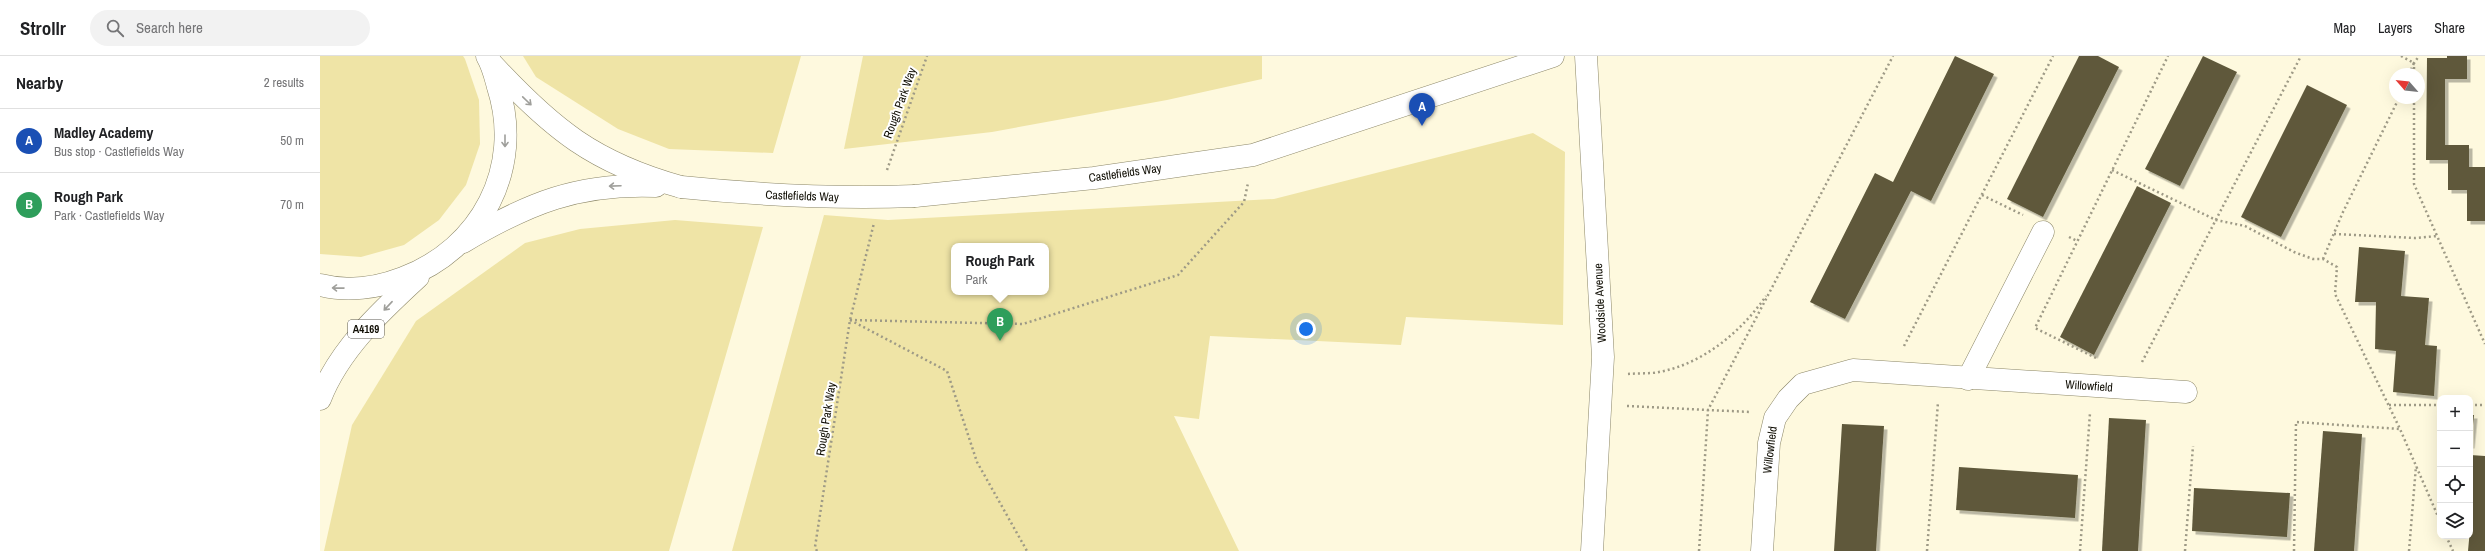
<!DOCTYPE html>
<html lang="en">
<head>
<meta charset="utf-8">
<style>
	:root { --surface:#fff; --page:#f2f2f2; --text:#202124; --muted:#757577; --line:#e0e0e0; --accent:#2563eb }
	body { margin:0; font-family:"Archivo Narrow",sans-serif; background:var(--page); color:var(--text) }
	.controls { position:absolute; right:12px; bottom:12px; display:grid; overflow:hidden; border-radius:8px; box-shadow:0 4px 16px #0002 }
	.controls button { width:36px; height:36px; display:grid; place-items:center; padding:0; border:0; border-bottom:1px solid var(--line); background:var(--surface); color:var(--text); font:20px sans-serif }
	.compass { position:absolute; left:2069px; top:12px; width:36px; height:36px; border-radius:50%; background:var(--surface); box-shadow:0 4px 16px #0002; rotate:298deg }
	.you { position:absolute; left:986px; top:273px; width:14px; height:14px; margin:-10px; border:3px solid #fff; border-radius:50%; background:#1a73e8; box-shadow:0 0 0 6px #1a73e833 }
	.badge { display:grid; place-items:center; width:26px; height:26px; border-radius:50%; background:var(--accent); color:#fff; font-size:13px; font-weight:700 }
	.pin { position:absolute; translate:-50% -33px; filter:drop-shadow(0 1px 2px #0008) }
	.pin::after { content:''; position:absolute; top:21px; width:14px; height:12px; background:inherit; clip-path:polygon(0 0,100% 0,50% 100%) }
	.popup { position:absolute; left:631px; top:187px; width:98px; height:52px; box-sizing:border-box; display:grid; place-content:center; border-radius:8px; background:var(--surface); filter:drop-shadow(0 1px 3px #0005); font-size:13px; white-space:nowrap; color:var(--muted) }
	.popup b { font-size:15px; color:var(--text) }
	.popup::after { content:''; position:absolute; left:50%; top:100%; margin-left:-8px; border:8px solid transparent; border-top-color:var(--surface) }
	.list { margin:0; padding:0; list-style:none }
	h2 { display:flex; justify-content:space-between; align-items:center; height:52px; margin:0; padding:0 16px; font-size:17px }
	h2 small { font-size:13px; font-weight:400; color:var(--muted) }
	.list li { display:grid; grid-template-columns:26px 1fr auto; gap:12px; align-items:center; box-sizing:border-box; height:64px; padding:0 16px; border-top:1px solid var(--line) }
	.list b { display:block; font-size:15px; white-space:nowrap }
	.list p { margin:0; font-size:13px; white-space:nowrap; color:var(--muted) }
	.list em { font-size:13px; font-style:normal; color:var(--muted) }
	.icon { flex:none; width:22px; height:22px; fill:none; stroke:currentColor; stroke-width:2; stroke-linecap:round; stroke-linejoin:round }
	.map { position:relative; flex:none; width:2165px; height:495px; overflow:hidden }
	header { display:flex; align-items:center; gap:24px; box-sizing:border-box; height:56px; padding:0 20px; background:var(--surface); border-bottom:1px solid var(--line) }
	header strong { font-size:19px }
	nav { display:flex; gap:22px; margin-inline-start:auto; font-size:14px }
	.search { width:280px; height:36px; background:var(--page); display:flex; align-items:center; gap:10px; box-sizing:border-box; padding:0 14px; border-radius:22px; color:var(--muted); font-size:15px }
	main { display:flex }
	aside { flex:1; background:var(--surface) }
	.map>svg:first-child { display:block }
</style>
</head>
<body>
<header>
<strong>Strollr</strong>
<div class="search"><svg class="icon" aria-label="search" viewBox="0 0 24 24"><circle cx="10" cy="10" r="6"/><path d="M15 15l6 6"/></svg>Search here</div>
<nav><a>Map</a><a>Layers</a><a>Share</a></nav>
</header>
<main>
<aside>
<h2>Nearby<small>2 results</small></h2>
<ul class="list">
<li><span class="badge" style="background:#1a4fb4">A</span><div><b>Madley Academy</b><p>Bus stop · Castlefields Way</p></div><em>50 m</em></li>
<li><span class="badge" style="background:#2e9e5b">B</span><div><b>Rough Park</b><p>Park · Castlefields Way</p></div><em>70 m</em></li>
</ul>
</aside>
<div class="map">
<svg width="2165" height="495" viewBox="0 0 2165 495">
	<defs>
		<filter id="shadow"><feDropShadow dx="3.5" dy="3.5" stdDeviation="0" flood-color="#0004"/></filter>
	</defs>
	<rect width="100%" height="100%" fill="#fef9de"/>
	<g fill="#efe4a6" fill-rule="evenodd">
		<polygon points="0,0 143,0 145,3 159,44 160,88 146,129 119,164 84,189 41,201 0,198"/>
		<polygon points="203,0 481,0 453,97 349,93 298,73 216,21"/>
		<polygon points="543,0 942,0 942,23 847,44 672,76 524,93"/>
		<path d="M1213,77l32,19 -2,173 -157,-8 -5,28 -191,-9 -11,83 -25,-3 65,135h-507l92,-336 64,5 386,-21zM634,190h92v46h-92z"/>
		<polygon points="355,164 443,171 349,495 4,495 32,369 96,265 205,187 260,173"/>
	</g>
	<g fill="#5e593b" filter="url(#shadow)">
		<polygon points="1635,0 1674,18 1611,145 1591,135 1525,263 1490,246 1555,117 1573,126"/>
		<polygon points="1759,0 1778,0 1799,11 1723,161 1687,143"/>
		<polygon points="1883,0 1917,16 1860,130 1825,113"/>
		<polygon points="2127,0 2147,0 2147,23 2125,23 2125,89 2149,89 2149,111 2165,111 2165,165 2147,165 2147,134 2128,134 2128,104 2106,104 2107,2 2127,2"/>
		<polygon points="1987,29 2027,49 1961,181 1921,161"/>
		<polygon points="1817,130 1851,147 1774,299 1740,281"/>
		<polygon points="2039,191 2085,195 2081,240 2109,242 2105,289 2117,290 2114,340 2073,336 2076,295 2055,293 2056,246 2035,246"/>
		<polygon points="2150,359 2154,359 2151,389 2150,389"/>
		<polygon points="1789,362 1826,364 1818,495 1782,495"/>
		<polygon points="1522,368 1564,370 1556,495 1514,495"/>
		<polygon points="2003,375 2042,378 2034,495 1994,495"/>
		<polygon points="2119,380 2120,380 2120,397 2117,397"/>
		<polygon points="2150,399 2165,400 2165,495 2148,495 2152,451"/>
		<polygon points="1639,411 1758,419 1755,462 1636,454"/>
		<polygon points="1874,432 1970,437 1967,481 1872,475"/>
	</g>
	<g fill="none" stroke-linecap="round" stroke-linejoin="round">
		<g stroke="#8c8768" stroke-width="23">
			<g id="minor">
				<polyline points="1648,323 1723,176"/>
				<polyline points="1442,495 1449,387 1455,362 1468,343 1483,328 1533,314 1866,336"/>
			</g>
		</g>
		<g stroke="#8c8768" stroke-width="23">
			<polyline id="tertiary" points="1266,0 1283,301 1272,495"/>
		</g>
		<g stroke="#8c8768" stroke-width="23">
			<g id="secondary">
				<path d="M171,7c61,66 103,100 190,124"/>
				<polyline points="595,140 774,122 933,99 1233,0"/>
				<path d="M143,186c66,-39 115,-59 193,-56"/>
			</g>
		</g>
		<g stroke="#8c8768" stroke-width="23">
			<g id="primary">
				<path d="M0,229c27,7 57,3 83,-7 78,-29 121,-110 95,-191 -3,-11 -5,-21 -11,-31"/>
				<path d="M0,343c19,-49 60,-87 98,-122"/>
			</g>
		</g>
		<g stroke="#9e9a86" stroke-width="2.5" stroke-dasharray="2 3" stroke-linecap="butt">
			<polyline points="2081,0 2094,7 2089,18"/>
			<polyline points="2094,18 2094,7 2099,0"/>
			<polyline points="2094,42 2094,128 2165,288"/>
			<polyline points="567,114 607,0"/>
			<polyline points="1792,114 1896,164 1925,170 1974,196 1993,203 2003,203 2017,211 2015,238 2080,373 2120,465"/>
			<polyline points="1662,139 1703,159"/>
			<polyline points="2014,178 2095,182 2118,180"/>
			<polyline points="1749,181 1757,185"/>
			<polyline points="2003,203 2023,156 2079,42"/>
			<polyline points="530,264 703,268 858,219 924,146 928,127"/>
			<polyline points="530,264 627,315 657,406 707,495"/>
			<polyline points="1584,290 1733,0"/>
			<polyline points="1776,302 1715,272 1848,0"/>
			<polyline points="1822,306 1981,0"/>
			<path d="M1308,318c10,-1 21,0 31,-2 44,-8 83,-41 107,-76"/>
			<polyline points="2069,349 2120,349"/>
			<polyline points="2150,349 2165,349"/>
			<polyline points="1307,350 1430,356"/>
			<polyline points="2126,480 2133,495"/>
			<polyline points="497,495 495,491 530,264 554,167"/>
			<polyline points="1379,495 1388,354 1573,0"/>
			<polyline points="1607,495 1618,346"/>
			<polyline points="1760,495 1770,357"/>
			<polyline points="1865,495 1873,390"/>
			<polyline points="1974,495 1976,366 2080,373"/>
			<polyline points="2089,495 2096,410"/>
		</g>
		<use href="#minor" stroke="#fff" stroke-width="22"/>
		<use href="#tertiary" stroke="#fff" stroke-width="22"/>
		<use href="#secondary" stroke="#fff" stroke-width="22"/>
		<use href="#primary" stroke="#fff" stroke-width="22"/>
		<g stroke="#8c8768" stroke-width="23" stroke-linecap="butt">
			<path id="secondary-bridge" d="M361,131c78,8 156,12 234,9"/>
		</g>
		<use href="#secondary-bridge" stroke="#fff" stroke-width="22"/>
	</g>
	<defs><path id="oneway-shaft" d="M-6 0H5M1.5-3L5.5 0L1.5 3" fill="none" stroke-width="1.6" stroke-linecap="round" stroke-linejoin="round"/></defs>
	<g stroke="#9f9f9b">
		<use href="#oneway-shaft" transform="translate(207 45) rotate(44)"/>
		<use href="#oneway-shaft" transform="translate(185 85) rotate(90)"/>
		<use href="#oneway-shaft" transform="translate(295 130) rotate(178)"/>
		<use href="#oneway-shaft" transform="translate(18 232) rotate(-179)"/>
		<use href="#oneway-shaft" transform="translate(68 250) rotate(133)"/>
	</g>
	<g text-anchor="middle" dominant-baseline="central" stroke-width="4" stroke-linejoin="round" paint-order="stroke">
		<rect fill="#fff" stroke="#58564f" stroke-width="1" x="28" y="264" width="36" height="18" rx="3"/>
		<g font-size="11" font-weight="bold" fill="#100e04">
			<text x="46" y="273">A4169</text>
		</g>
		<g font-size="12" fill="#100e04" stroke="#fff">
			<text transform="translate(580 47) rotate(-70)">Rough Park Way</text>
			<text transform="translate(805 117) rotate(-8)">Castlefields Way</text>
			<text transform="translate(482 140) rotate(2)">Castlefields Way</text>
			<text transform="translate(1280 247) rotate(-93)">Woodside Avenue</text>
			<text transform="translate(1769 330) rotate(4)">Willowfield</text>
			<text transform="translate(506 363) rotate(-81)">Rough Park Way</text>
			<text transform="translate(1450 394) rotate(-83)">Willowfield</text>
		</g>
	</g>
</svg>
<div class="controls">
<button>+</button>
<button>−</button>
<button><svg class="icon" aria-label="locate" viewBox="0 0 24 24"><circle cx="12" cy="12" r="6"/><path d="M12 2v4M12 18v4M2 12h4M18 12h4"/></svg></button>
<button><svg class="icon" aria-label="layers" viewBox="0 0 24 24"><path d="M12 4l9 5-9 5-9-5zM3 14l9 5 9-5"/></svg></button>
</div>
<svg class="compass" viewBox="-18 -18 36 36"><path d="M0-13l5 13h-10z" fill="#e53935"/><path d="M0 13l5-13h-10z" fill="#757577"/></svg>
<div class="you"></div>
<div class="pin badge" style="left:1102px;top:70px;background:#1a4fb4">A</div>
<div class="pin badge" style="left:680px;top:285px;background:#2e9e5b">B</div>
<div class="popup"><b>Rough Park</b>Park</div>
</div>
</main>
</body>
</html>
